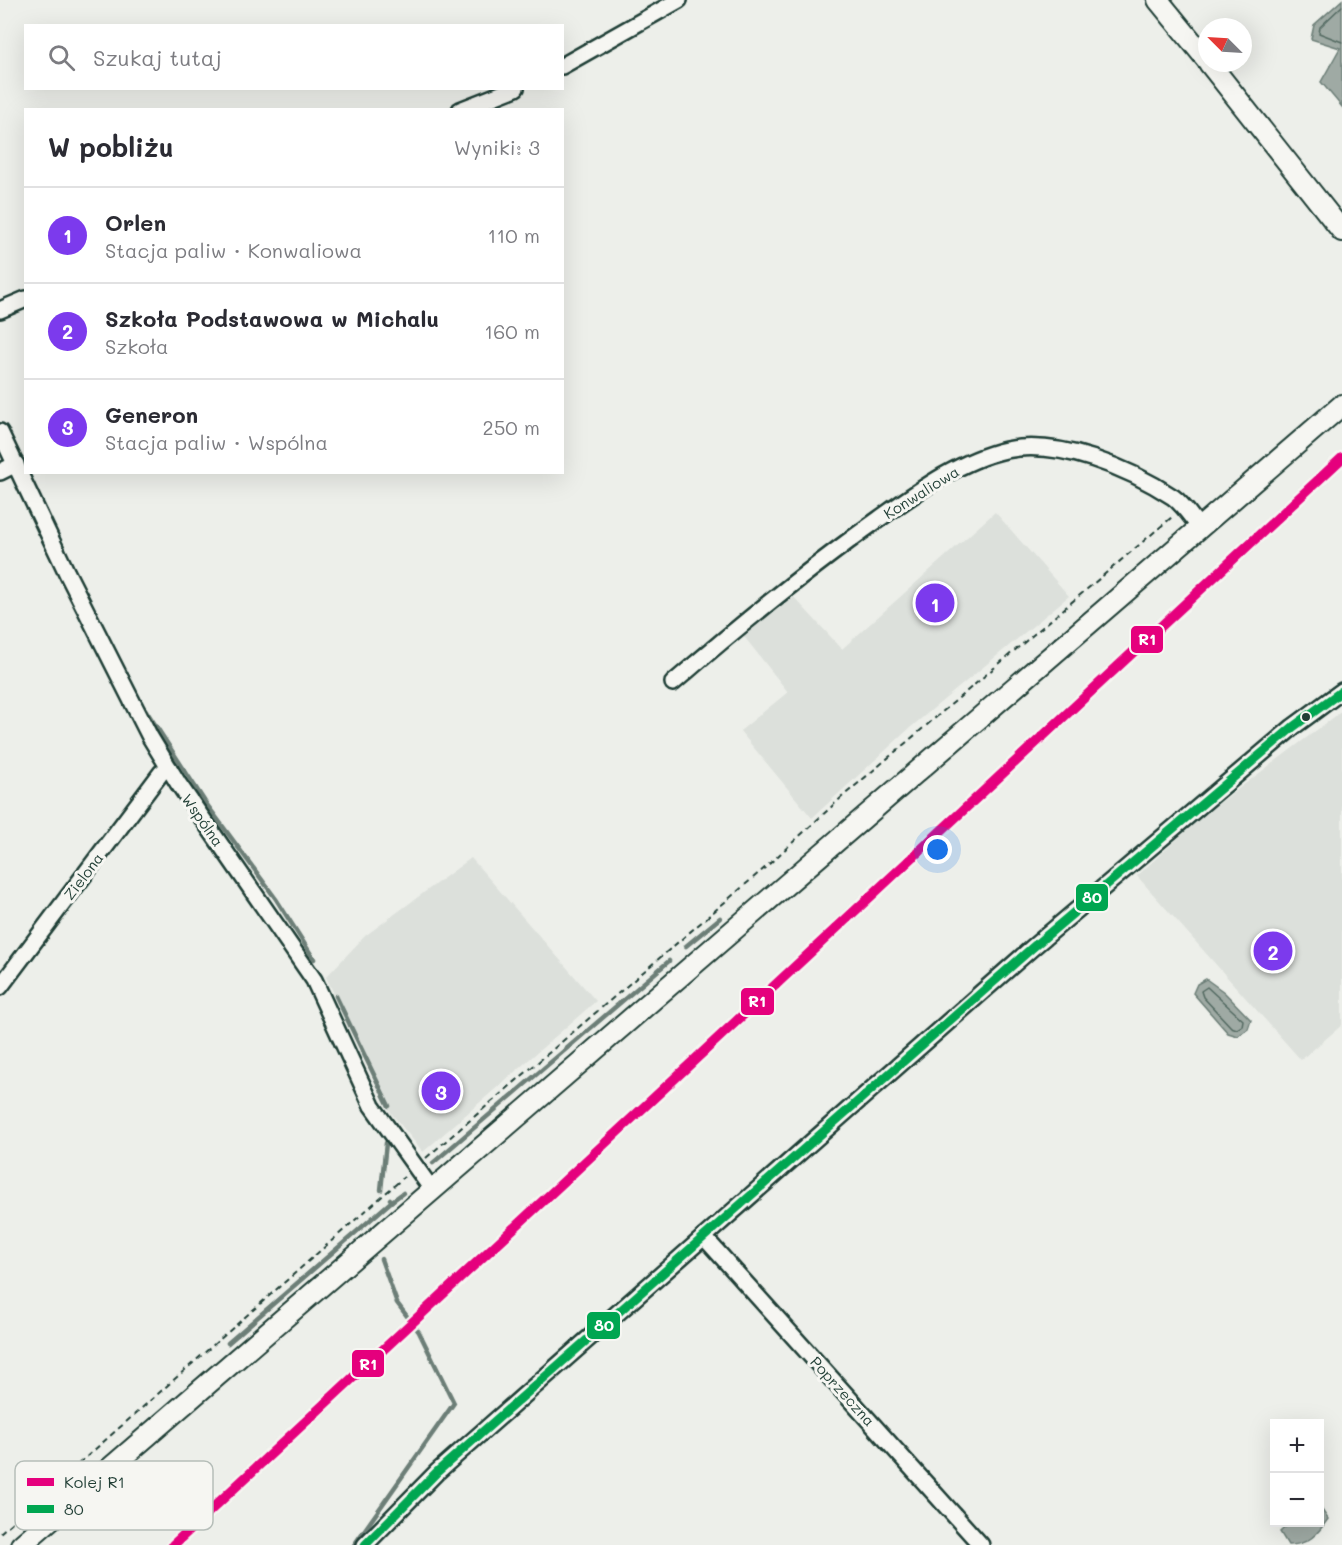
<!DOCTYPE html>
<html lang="pl">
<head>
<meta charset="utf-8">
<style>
	:root { --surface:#fff; --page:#f2f2f3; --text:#2b2b33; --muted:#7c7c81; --line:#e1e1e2; --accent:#7c3aed }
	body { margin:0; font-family:Mali,sans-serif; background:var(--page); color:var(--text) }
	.controls { position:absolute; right:18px; bottom:18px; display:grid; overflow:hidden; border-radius:0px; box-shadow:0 6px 24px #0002 }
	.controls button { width:54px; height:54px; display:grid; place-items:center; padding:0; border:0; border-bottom:2px solid var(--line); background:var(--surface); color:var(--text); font:30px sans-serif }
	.compass { position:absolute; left:1198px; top:18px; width:54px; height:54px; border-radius:50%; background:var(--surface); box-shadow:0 6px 24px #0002; rotate:294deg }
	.you { position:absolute; left:938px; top:850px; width:21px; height:21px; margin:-15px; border:4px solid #fff; border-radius:50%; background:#1a73e8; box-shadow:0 0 0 9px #1a73e833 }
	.badge { display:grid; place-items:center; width:39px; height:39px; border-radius:50%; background:var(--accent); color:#fff; font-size:20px; font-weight:700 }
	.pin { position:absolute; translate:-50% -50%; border:3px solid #fff; box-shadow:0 2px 6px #0006 }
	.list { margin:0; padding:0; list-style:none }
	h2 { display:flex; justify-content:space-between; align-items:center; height:78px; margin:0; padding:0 24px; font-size:26px }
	h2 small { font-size:20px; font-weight:400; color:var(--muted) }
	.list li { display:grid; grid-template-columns:39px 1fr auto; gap:18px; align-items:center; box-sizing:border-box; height:96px; padding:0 24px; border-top:2px solid var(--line) }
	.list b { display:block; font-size:22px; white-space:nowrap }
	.list p { margin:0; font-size:20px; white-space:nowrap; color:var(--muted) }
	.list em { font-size:20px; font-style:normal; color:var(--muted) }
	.icon { flex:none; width:33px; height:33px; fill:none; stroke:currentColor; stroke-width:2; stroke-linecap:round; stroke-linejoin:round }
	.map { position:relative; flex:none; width:1342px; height:1545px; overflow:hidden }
	.search { position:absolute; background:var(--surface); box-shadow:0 6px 24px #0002; left:24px; top:24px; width:540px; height:66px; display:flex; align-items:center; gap:15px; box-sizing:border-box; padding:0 21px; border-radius:0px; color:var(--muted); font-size:22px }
	.panel { position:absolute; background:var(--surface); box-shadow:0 6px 24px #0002; left:24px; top:108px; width:540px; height:366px; border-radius:0px }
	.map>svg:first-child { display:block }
</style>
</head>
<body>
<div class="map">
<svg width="1342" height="1545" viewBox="0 0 1342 1545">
	<rect width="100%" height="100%" fill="#edefea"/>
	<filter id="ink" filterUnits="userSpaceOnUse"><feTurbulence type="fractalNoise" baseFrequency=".0167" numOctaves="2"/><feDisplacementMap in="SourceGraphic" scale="12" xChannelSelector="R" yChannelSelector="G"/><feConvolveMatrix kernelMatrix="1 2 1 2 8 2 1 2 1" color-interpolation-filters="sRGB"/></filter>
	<g filter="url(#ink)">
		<g fill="#dce0db">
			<polygon points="995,512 1069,596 911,727 812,818 740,731 788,692 742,634 792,595 842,649"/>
			<polygon points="1342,711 1342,1025 1301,1060 1137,876 1201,817"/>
			<polygon points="471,858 596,1001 423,1152 391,1113 326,977 365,936"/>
		</g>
		<g fill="#9faaa4" stroke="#6c7e77" stroke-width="1.5">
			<polygon points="1342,0 1342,107 1321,82 1340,48 1311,39 1314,25"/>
			<polygon points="1206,979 1224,992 1251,1020 1248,1029 1238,1036 1228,1033 1193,993 1197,984"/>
			<path d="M1320,1507l8,12c-11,16 -20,26 -40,26l-8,-13 10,-9 30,-1z"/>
		</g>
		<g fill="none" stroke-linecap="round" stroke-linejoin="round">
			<g stroke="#526961" stroke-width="1.5">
				<polyline points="1342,6 1320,27 1319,33 1342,42"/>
				<polygon points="1207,987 1243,1020 1242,1026 1237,1029 1231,1027 1203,997 1201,991"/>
			</g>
			<g stroke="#6c7e77" stroke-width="4.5">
				<polyline points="145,709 205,802 276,899 314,959"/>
				<polyline points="686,946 720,918"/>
				<polyline points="336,996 389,1106"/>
				<polyline points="433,1163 669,961"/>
				<polyline points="381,1190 386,1143"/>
				<polyline points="392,1201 403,1193"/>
				<polyline points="228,1343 392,1201 390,1199"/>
				<polyline points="354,1545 454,1403 419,1332 397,1303 381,1259"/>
			</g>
			<g stroke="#1f3d34" stroke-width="20">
				<g id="minor">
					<polyline points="562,66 679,0"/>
					<polyline points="460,110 516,88"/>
					<polyline points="0,310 26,299"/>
					<polyline points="0,432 67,573 150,737 178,783 314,980 372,1106 433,1191"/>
					<polyline points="0,472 16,464"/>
					<path d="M673,683c67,-58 134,-113 206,-164 38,-27 81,-59 127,-69 53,-11 123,18 167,47 10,7 19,21 27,31"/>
					<polyline points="0,987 161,773 169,768"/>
					<polyline points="704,1237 981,1545"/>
					<polyline points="365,1545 437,1472 1032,948 1293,727 1342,691"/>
				</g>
			</g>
			<g stroke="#1f3d34" stroke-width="24">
				<g id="major">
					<polyline points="1158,0 1207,60"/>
					<polyline points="1209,63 1342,231"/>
					<polyline points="21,1545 1342,405"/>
				</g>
			</g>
			<g stroke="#1f3d34" stroke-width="2" stroke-dasharray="6 4.5" stroke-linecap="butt">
				<polyline points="426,1158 767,866 842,797 1172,517"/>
				<polyline points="0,1533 404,1177"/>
			</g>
			<use href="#minor" stroke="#f6f6f2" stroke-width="15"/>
			<use href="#major" stroke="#f6f6f2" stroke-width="20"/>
			<g stroke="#f6f6f2" stroke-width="14">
				<polyline id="bus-1" points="365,1545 437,1472 1032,948 1293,727 1342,691"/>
			</g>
			<use href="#bus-1" stroke="#00a651" stroke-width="9"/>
			<g stroke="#f6f6f2" stroke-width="15">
				<polyline id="rail-1" points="173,1545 1342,458"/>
			</g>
			<use href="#rail-1" stroke="#e5007d" stroke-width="10"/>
		</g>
	</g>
	<circle fill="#1f3d34" stroke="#f6f6f2" stroke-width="2" cx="1306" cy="717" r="5"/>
	<g text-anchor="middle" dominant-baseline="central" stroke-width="6" stroke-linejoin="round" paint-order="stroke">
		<g font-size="15" fill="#1f3d34" stroke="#f6f6f2">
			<text transform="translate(921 492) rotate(-32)">Konwaliowa</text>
			<text transform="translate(203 820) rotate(55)">Wspólna</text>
			<text transform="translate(83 876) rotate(-53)">Zielona</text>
			<text transform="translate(843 1391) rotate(48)">Poprzeczna</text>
		</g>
	</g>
	<rect x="15" y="1461" width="198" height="69" rx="9" fill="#f6f6f2" stroke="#b6beb9" stroke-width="1.5"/>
	<rect x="27" y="1478" width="27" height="8" fill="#e5007d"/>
	<rect x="27" y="1505" width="27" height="8" fill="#00a651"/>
	<g font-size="16" fill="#1f3d34">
		<text x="64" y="1488">Kolej R1</text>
		<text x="64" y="1515">80</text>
	</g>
	<g stroke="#f6f6f2" stroke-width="2">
		<rect x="1130" y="625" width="34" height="29" rx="6" fill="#e5007d"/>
		<rect x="1075" y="883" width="34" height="29" rx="6" fill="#00a651"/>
		<rect x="740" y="987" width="35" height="29" rx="6" fill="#e5007d"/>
		<rect x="586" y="1311" width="35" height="29" rx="6" fill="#00a651"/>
		<rect x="351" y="1349" width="34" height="29" rx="6" fill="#e5007d"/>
	</g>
	<g font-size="16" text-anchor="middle" font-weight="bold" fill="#fff">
		<text x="1147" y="645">R1</text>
		<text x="1092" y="903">80</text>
		<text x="757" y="1007">R1</text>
		<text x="604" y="1331">80</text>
		<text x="368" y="1370">R1</text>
	</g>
</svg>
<div class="controls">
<button>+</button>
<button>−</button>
</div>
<svg class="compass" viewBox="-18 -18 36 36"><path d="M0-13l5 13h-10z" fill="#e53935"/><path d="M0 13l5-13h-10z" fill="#7c7c81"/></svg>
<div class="you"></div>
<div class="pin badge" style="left:935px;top:603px">1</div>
<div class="pin badge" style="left:1273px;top:951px">2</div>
<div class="pin badge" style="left:441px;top:1091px">3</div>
<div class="search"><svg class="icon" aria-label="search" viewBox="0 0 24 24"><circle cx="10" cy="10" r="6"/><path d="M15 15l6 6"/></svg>Szukaj tutaj</div>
<section class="panel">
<h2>W pobliżu<small>Wyniki: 3</small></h2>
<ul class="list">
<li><span class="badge">1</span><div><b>Orlen</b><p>Stacja paliw · Konwaliowa</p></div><em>110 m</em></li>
<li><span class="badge">2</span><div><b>Szkoła Podstawowa w Michalu</b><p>Szkoła</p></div><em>160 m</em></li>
<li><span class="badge">3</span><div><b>Generon</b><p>Stacja paliw · Wspólna</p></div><em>250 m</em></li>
</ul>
</section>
</div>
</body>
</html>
